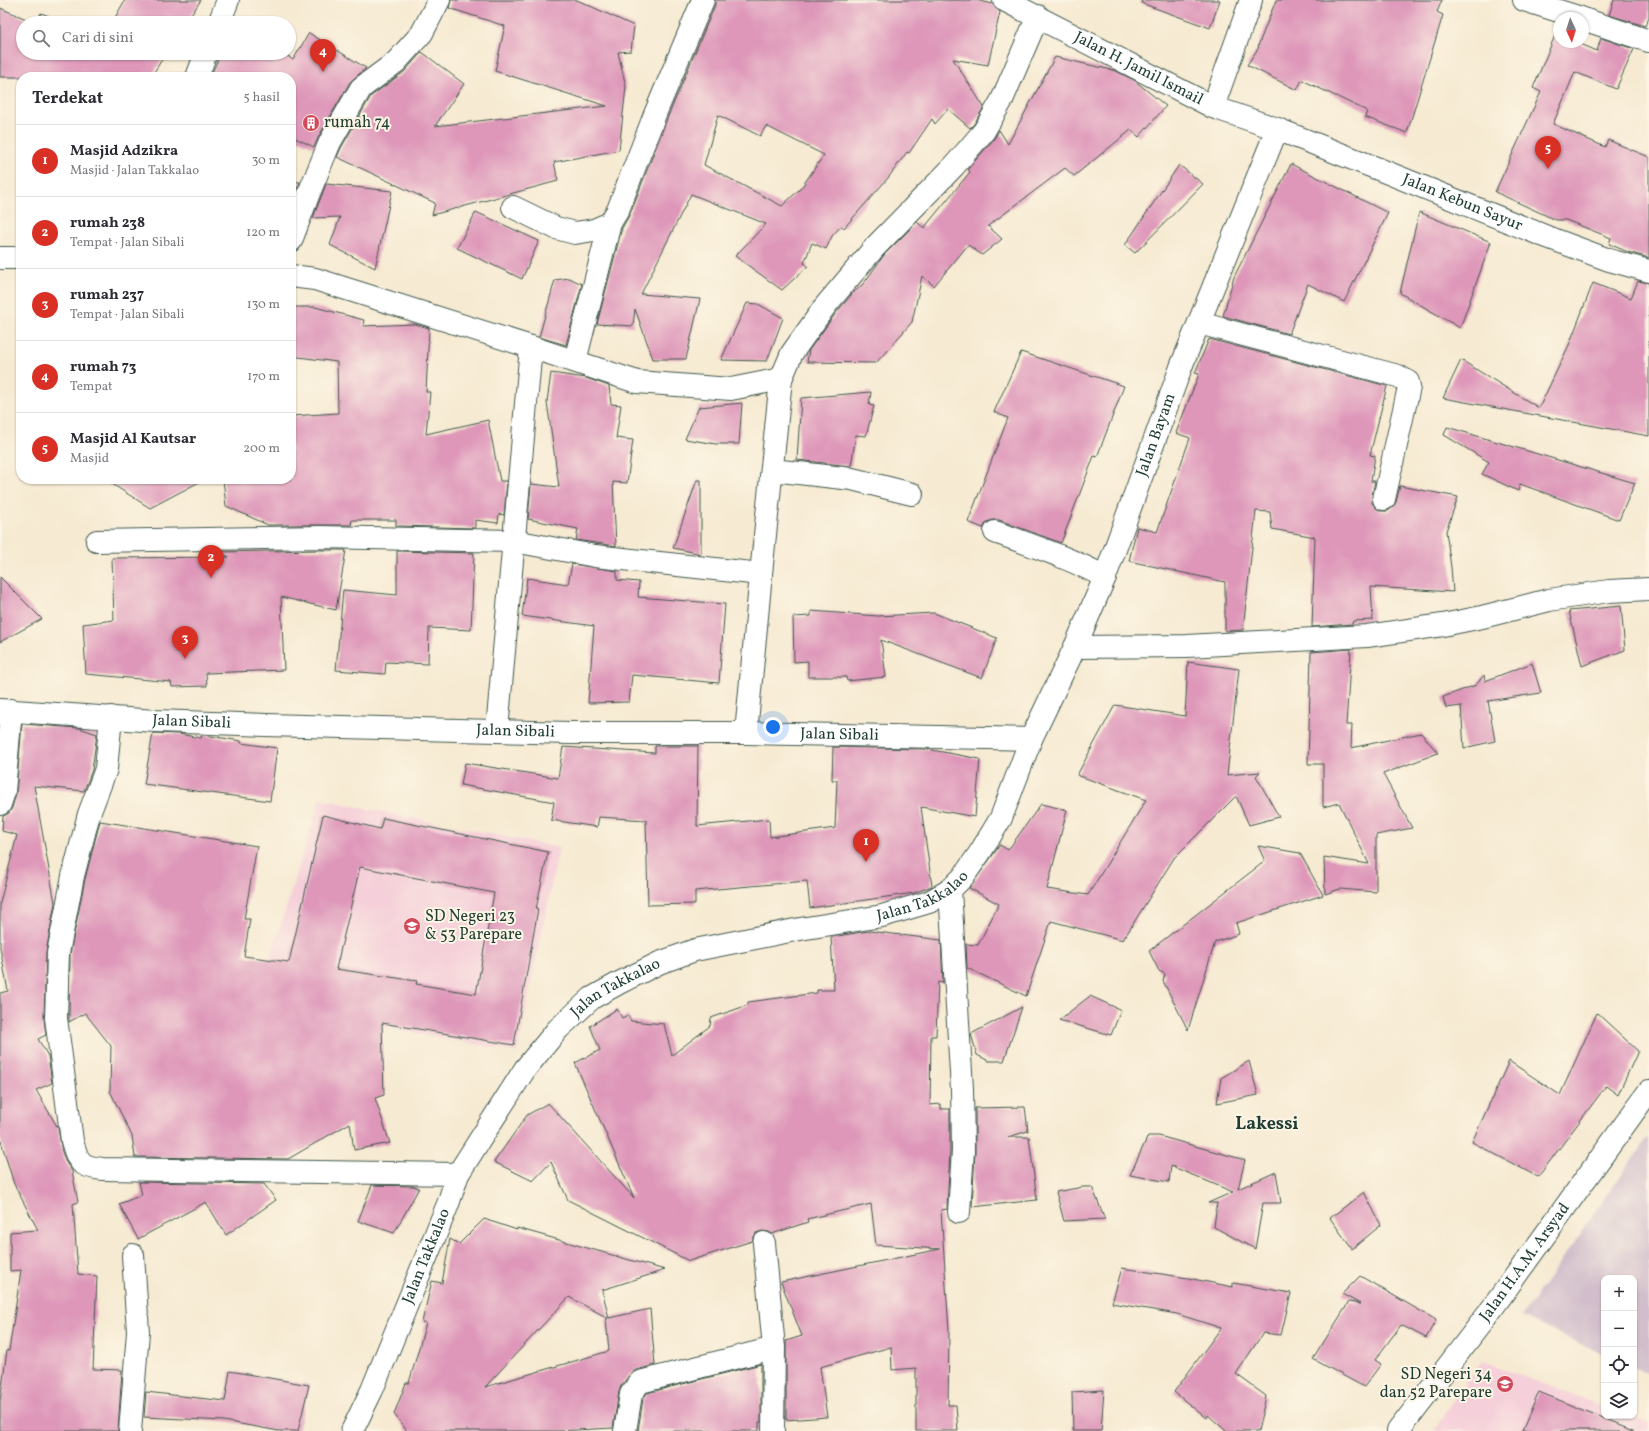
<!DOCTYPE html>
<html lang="id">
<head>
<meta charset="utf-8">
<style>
	:root { --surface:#fff; --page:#f7f7f7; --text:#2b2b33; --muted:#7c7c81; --line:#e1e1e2; --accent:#d93025 }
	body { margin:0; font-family:Vollkorn,serif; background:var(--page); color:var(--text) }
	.controls { position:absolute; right:12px; bottom:12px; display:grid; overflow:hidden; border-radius:8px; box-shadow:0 1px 3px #0004 }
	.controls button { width:36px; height:36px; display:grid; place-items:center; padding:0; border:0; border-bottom:1px solid var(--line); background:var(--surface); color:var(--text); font:20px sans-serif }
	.compass { position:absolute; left:1553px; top:12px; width:36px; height:36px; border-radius:50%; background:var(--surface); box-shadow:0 1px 3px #0004; rotate:176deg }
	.you { position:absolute; left:773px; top:727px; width:14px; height:14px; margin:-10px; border:3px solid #fff; border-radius:50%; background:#1a73e8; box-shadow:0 0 0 6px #1a73e833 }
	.badge { display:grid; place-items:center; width:26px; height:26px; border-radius:50%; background:var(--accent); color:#fff; font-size:13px; font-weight:700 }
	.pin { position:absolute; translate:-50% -33px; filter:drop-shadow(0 1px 2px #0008) }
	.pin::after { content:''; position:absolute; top:21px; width:14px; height:12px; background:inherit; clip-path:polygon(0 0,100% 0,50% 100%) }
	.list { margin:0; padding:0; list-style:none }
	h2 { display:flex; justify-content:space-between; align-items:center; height:52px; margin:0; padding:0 16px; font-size:17px }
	h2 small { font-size:13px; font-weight:400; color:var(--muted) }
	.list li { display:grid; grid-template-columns:26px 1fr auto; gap:12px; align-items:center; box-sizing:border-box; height:72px; padding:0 16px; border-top:1px solid var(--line) }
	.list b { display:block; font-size:15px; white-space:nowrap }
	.list p { margin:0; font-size:13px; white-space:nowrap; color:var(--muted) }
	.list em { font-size:13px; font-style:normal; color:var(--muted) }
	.icon { flex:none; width:22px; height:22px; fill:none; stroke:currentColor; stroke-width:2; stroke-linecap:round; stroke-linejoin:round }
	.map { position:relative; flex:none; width:1649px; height:1431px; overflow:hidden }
	.search { position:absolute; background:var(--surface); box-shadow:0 1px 3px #0004; left:16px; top:16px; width:280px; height:44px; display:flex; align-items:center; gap:10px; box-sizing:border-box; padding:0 14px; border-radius:22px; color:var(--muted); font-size:15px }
	.panel { position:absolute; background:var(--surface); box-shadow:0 1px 3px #0004; left:16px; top:72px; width:280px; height:412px; border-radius:16px }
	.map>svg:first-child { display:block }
</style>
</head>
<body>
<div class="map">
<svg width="1649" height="1431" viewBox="0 0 1649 1431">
	<rect width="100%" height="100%" fill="#fcf5e5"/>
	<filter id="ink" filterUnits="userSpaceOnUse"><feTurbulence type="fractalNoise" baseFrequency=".025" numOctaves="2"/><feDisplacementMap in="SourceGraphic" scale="8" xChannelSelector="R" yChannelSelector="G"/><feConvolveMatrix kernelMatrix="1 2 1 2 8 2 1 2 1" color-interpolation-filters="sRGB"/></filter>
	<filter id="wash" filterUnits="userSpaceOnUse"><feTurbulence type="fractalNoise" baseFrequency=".012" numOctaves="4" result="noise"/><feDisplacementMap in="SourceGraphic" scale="16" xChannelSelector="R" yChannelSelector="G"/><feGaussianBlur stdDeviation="0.9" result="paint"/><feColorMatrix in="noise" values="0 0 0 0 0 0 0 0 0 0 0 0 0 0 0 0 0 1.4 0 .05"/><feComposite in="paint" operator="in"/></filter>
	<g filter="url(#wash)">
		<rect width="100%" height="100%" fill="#f6ead2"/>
		<g fill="#f5cfd9">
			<polygon points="320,799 559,848 517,1052 256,1003"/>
			<polygon points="1483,1361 1604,1407 1604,1416 1628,1416 1649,1424 1649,1431 1433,1431"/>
		</g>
		<polygon fill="#d1bdcb" points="1649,1136 1649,1374 1634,1367 1634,1278 1604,1278 1604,1354 1521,1317"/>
		<g id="blocks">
			<g fill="#de97b9" fill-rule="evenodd">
				<polygon points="125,0 201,0 186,23 112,23"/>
				<polygon points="451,0 577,0 634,26 631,51 618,52 626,87 619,150 554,162 558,181 432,215 435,203 337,157 341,148 371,96 404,72 422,52 464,84 435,126 607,106 495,71 505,26 449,8"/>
				<path d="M715,0h261l17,4 7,8 -12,53 -35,-6 31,48 -10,17 -4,4 -22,-19 -13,15 -3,-5 -23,34 -2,-1 -19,26 -44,50 -3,-2 -9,10 -6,13 -14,-6 -8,20 4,3 -26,24 -47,-34 31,-32 -75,-30 -50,100 59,5 -14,60h-33l-18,-50 -2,17 -36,-2 25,-96 8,-14 37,-95 48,-114zM718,115l42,21 6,-10 58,29 -23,33 -19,18 -78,-41z"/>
				<polygon points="1142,0 1220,0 1210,28 1141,3"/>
				<polygon points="1276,0 1442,0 1437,12 1443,15 1407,133 1365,117 1367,111 1302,80 1297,90 1247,65 1259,47 1258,46"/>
				<polygon points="1614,0 1649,0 1649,17 1645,26 1609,15"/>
				<polygon points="0,8 36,23 23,23 23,53 166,53 151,77 0,77"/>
				<polygon points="41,13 67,23 36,23"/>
				<polygon points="309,33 366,68 350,82 319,136 314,147 291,136 291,77 210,77 221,53 284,53 293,60"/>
				<polygon points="1556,33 1559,34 1559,42 1576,42 1597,51 1601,38 1634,49 1616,89 1575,72 1553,124 1605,147 1608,140 1649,157 1649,258 1628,252 1609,244 1611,238 1566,220 1556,220 1495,192 1541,92 1533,88"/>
				<polygon points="1055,57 1116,71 1134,80 1166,106 1139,137 1131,130 1074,176 1065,168 988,226 1002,239 982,255 968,245 934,286 922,276 912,322 876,363 807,362 809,350 836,313 852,294 864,283 884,255 917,222 924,228 970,172 968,169 994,139 999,130 1008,144"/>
				<polygon points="1291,164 1388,213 1344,302 1308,284 1289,334 1223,316 1234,277"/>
				<polygon points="1179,165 1203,184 1135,253 1125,245"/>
				<polygon points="291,181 300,182 291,205"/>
				<polygon points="326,184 392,191 375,268 330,245 340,217 313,218"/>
				<polygon points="476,212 539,241 522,279 457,248"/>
				<polygon points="1419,212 1491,242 1460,328 1400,293"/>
				<polygon points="569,278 582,284 566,345 539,337 555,280"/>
				<polygon points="1638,281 1649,283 1649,436 1443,398 1461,360 1539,408 1569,345 1593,283 1631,298"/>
				<polygon points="747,303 758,304 783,318 767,361 721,360"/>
				<polygon points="291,307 315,307 364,320 363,326 415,324 429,328 426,392 430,392 426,434 488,420 500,481 507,481 504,515 499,514 498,523 475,520 475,528 396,526 396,520 352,520 351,525 268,525 226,506 223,479 291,479 291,416 338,413 337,362 291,356"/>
				<polygon points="1209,339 1387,386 1370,455 1375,456 1371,481 1375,481 1372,496 1372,503 1376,508 1381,511 1388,511 1393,507 1396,502 1400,486 1458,497 1446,531 1451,567 1453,592 1371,587 1373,620 1353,621 1352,624 1312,627 1315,537 1272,529 1270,512 1256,511 1243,630 1225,631 1225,582 1129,561 1137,527 1157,532 1190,438 1176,433 1199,374 1195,373"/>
				<polygon points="1021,352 1124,386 1097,457 1094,456 1061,543 999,520 993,520 987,522 983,528 968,522 1008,418 994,412"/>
				<polygon points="551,373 586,378 609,386 611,404 621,405 616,438 633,440 627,483 613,482 616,546 576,540 578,529 528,519 531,484 559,487 547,402"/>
				<polygon points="871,392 869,405 874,406 866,436 856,435 851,466 797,460 801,398"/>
				<polygon points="742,403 739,444 716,444 685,439 699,407"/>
				<polygon points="1447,427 1635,483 1619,520 1520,484 1518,491 1482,474 1489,462 1444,435"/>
				<polygon points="104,479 205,479 150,508"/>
				<polygon points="697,480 701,480 701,554 673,548"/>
				<polygon points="320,550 346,550 336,610 281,597 284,670 206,673 207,686 172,687 171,682 86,674 83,624 114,620 112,558 229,557 220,552"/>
				<polygon points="397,551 474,553 471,630 429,628 428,664 386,662 385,674 336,670 343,590 397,595"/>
				<polygon points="572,564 617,571 617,580 639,582 638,597 725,604 719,683 632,675 629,702 588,703 594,626 522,616 527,578 568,584"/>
				<polygon points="0,577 42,619 0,642"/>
				<polygon points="1621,606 1625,650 1582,666 1569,611"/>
				<polygon points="811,611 878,616 934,613 997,638 982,678 881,640 886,677 847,681 846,677 808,677 808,661 794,662 793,617 811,616"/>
				<polygon points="1351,649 1346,725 1352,725 1351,748 1421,733 1438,753 1383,774 1412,828 1376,835 1376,892 1340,889 1325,894 1324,857 1369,864 1339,803 1323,807 1323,764 1308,764 1311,652"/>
				<polygon points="1188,662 1239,669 1227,775 1260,772 1256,776 1279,817 1249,825 1236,796 1174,858 1123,940 1051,921 1026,996 967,968 966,944 978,945 999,904 969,888 1000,845 1008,850 1041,804 1067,810 1047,889 1088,895 1146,800 1077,775 1115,705 1185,716"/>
				<polygon points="1532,663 1541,693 1488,701 1495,741 1464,748 1461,706 1446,708 1443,697 1476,685 1484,675 1485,681"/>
				<polygon points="22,724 79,728 97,734 92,770 84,791 34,786 55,903 46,952 44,1018 46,1035 38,1039 48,1056 52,1083 36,1090 58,1128 62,1152 67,1164 72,1171 78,1202 73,1204 78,1274 97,1276 93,1369 122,1370 118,1431 0,1431 0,1401 7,1350 9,1351 21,1270 10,1271 10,1232 38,1230 14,1184 0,1138 0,993 8,991 0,948 0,903 17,835 2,831 3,816 9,813 12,808 16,793"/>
				<polygon points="153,733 179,734 201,738 202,735 204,735 241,741 241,743 277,748 270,801 144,784"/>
				<polygon points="655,746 698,746 697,826 769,819 770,837 835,828 837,780 832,780 833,747 927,749 980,759 975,817 921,807 932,886 914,893 810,908 807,881 695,891 695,904 648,905 646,820 599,817 597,827 551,820 554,802 461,785 465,763 558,778 563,747 655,753"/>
				<path d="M323,815l57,14 3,-11 165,34 -12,57h2l-24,136 -132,-22 2,72 -9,3 15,45 -36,7 -4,-27 -62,36 -153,-2 -3,-21 -22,-45 1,-45 -26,-33 -16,9v-5l1,-63 15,-75 15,-58 157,25 -13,73h6l-6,37 45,6zM360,867l134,26 -18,101 -60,-10 1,-3 -81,-12z"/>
				<polygon points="1258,846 1300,853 1323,895 1236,923 1239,934 1215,942 1188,1030 1163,981 1165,974 1159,971 1149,951 1265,861"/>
				<polygon points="869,931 941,940 943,983 938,982 936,1036 931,1036 930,1105 941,1104 941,1109 950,1109 950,1151 947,1209 941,1210 949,1331 948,1405 956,1405 958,1431 916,1431 916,1368 892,1370 891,1347 820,1367 827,1417 786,1420 786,1341 802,1336 781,1282 940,1249 876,1245 871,1204 807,1219 808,1222 772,1234 769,1232 762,1231 756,1233 752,1241 689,1261 568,1200 551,1162 533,1181 494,1162 527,1115 548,1103 634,1198 575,1063 600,1050 590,1026 617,1009 622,1018 628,1015 631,1021 664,1024 672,1055 710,1026 711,1018 748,1005 748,1002 817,993 817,990 834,990 831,937"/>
				<polygon points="1090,996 1121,1010 1111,1035 1059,1020"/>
				<polygon points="1022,1007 1004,1061 989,1061 977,1055 971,1034"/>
				<polygon points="1597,1013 1638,1051 1618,1095 1606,1086 1538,1177 1472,1142 1509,1061 1560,1095"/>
				<polygon points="1249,1061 1258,1095 1217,1103 1221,1078"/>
				<polygon points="1025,1107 1028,1131 1008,1137 1029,1137 1037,1200 972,1207 975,1152 975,1108"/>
				<polygon points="1148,1136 1159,1136 1245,1160 1238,1189 1276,1172 1281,1203 1263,1203 1255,1249 1214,1227 1217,1203 1208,1203 1233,1192 1171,1166 1169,1182 1130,1175"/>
				<polygon points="139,1182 264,1184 276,1200 226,1235 206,1202 138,1239 119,1204 142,1195"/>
				<polygon points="372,1185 413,1186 419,1188 394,1233 358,1221"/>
				<polygon points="1083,1187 1092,1187 1105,1219 1064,1221 1056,1192"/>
				<polygon points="1364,1192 1381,1225 1352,1249 1330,1218"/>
				<path d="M484,1219l33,11v-2l148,42 -63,20 7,28 41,-9 5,56 -19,5 -6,4 -9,12 -2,6 -6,36 -55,3h-151l-13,-17 12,-31h3l17,-60 -4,-1 10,-41 10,2 8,-44 9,5zM569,1297l39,21 -2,1 3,32 -124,36z"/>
				<polygon points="1122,1268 1188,1278 1233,1287 1233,1283 1291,1293 1281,1335 1263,1333 1236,1374 1266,1396 1258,1431 1226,1431 1208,1415 1206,1418 1174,1392 1221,1328 1177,1314 1112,1303"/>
				<polygon points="1360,1276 1436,1320 1426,1338 1401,1325 1375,1360 1381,1364 1364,1387 1313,1359 1349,1302 1360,1304 1342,1294"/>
				<polygon points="761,1364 761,1422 759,1422 759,1431 638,1431 643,1399 647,1393"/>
				<polygon points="230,1371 309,1385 298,1431 279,1431 224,1421 144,1417 146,1392 225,1401"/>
				<polygon points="1104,1390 1101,1431 1073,1431 1072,1392"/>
				<polygon points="1539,1392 1633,1430 1633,1431 1522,1431"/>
			</g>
		</g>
	</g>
	<g filter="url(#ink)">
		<use href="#blocks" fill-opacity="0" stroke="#3f574c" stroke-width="1"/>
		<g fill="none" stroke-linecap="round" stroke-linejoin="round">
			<g stroke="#3f574c" stroke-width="24">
				<g id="minor">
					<path id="s1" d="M1004,0l209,107 64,22 104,41 161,65 67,25 40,11"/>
					<polyline points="1524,0 1581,18"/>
					<polyline points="1583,19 1649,41"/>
					<polyline points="219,23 228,0"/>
					<polyline points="197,77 206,53"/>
					<polyline points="1213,107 1251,0"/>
					<polyline points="513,207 556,228 575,233 594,230 610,223 618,210 655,114 703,0"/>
					<polyline points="291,241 309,193 330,142 361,88 396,62 422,33 439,0"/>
					<polyline points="0,258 21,258"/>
					<polyline points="291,276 315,279 531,347 637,382 731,389 781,379"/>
					<polyline points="1199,323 1398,376 1408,382 1409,387 1384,499"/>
					<polyline points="575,361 610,223"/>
					<polyline points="772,470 852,479 912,494"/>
					<path d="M995,532c38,14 75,26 110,45"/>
					<polyline points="97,541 320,537 514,541 595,556 761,574 746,733"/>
					<polyline points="761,574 781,379 792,353 826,305 875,247 954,166 984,131 1002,100 1038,16"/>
					<polyline points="1075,647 1187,646 1367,636 1443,625 1482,617 1549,600 1609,591 1649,589"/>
					<path id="s2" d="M0,710l156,11 110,4 304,8h176l285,6"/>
					<path d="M111,717l-5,52 -17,45 -16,62 -15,77 -2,65 16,123c6,21 8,26 31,28l355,5"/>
					<polyline points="497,730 531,347"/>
					<polyline points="0,804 4,792 11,710"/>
					<polyline points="950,890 962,1089 963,1151 959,1212"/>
					<polyline points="130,1431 138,1332 133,1255"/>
					<path id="s3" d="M352,1431l20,-41 76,-186 10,-30 67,-105 33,-40 34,-31 27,-15 40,-20 36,-13 105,-21 82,-13 47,-14 21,-12 13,-13 18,-26 20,-33 30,-79 44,-92 30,-70 76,-210 96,-238"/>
					<polyline points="625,1431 631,1394 640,1382 774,1348 764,1243"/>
					<polyline points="773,1431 774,1348"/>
				</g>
			</g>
			<g stroke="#3f574c" stroke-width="24">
				<g id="highway">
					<path id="s4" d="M1398,1431l90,-117 161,-223"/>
				</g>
			</g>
			<use href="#minor" stroke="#fff" stroke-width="22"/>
			<use href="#highway" stroke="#fff" stroke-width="22"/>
		</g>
	</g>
	<defs>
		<g id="building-disc" transform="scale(0.9)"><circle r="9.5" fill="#d1495b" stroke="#fcf5e5"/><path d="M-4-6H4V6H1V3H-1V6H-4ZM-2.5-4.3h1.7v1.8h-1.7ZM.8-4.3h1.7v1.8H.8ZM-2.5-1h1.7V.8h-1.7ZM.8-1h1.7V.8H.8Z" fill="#fff"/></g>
		<g id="school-disc" transform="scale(0.9)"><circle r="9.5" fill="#d1495b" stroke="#fcf5e5"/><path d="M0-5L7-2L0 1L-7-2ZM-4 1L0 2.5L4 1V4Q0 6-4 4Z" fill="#fff"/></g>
	</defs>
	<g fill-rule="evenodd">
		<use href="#building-disc" x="311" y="123"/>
		<use href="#school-disc" x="412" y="926"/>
		<use href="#school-disc" x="1505" y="1384"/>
	</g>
	<g text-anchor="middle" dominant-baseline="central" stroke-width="4" stroke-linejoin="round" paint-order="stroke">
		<g font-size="16" fill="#1f3d34" stroke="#fcf5e5">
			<text stroke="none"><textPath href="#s1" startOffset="151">Jalan H. Jamil Ismail</textPath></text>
			<text stroke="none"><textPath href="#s1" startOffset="502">Jalan Kebun Sayur</textPath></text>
			<text stroke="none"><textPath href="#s3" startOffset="1380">Jalan Bayam</textPath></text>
			<text stroke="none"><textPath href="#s2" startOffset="192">Jalan Sibali</textPath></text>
			<text stroke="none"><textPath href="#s2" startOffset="516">Jalan Sibali</textPath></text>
			<text stroke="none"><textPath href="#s2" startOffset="840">Jalan Sibali</textPath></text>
			<text stroke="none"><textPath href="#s3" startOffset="850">Jalan Takkalao</textPath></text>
			<text stroke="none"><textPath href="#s3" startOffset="526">Jalan Takkalao</textPath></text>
			<text stroke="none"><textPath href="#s3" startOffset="190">Jalan Takkalao</textPath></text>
			<text stroke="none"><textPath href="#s4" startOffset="211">Jalan H.A.M. Arsyad</textPath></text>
		</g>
		<g font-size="16" fill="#1f3d34" stroke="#fcf5e5" text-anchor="start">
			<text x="324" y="123">rumah 74</text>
			<text x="425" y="917">SD Negeri 23<tspan x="425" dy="18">&amp; 53 Parepare</tspan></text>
			<text x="1492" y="1375" text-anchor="end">SD Negeri 34<tspan x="1492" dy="18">dan 52 Parepare</tspan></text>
		</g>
		<g font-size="18" font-weight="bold" fill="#1f3d34" stroke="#fcf5e5">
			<text x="1267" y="1124">Lakessi</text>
		</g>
	</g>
</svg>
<div class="controls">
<button>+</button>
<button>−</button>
<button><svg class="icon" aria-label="locate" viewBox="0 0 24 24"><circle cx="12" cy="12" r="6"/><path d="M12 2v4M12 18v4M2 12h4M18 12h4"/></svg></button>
<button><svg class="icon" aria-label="layers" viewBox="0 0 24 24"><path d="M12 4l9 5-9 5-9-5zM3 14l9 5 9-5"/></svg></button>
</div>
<svg class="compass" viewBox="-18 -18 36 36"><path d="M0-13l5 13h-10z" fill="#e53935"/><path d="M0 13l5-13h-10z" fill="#7c7c81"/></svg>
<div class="you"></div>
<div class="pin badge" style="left:866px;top:862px">1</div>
<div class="pin badge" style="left:211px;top:578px">2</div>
<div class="pin badge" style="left:185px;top:659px">3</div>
<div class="pin badge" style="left:323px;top:72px">4</div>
<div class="pin badge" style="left:1548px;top:169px">5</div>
<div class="search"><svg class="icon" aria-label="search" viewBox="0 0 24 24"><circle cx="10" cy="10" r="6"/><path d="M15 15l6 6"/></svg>Cari di sini</div>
<section class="panel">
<h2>Terdekat<small>5 hasil</small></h2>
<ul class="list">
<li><span class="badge">1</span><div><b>Masjid Adzikra</b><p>Masjid · Jalan Takkalao</p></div><em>30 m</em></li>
<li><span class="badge">2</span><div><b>rumah 238</b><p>Tempat · Jalan Sibali</p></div><em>120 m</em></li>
<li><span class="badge">3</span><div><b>rumah 237</b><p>Tempat · Jalan Sibali</p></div><em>130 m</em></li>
<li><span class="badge">4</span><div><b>rumah 73</b><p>Tempat</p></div><em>170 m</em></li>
<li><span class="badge">5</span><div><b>Masjid Al Kautsar</b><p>Masjid</p></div><em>200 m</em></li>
</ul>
</section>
</div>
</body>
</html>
